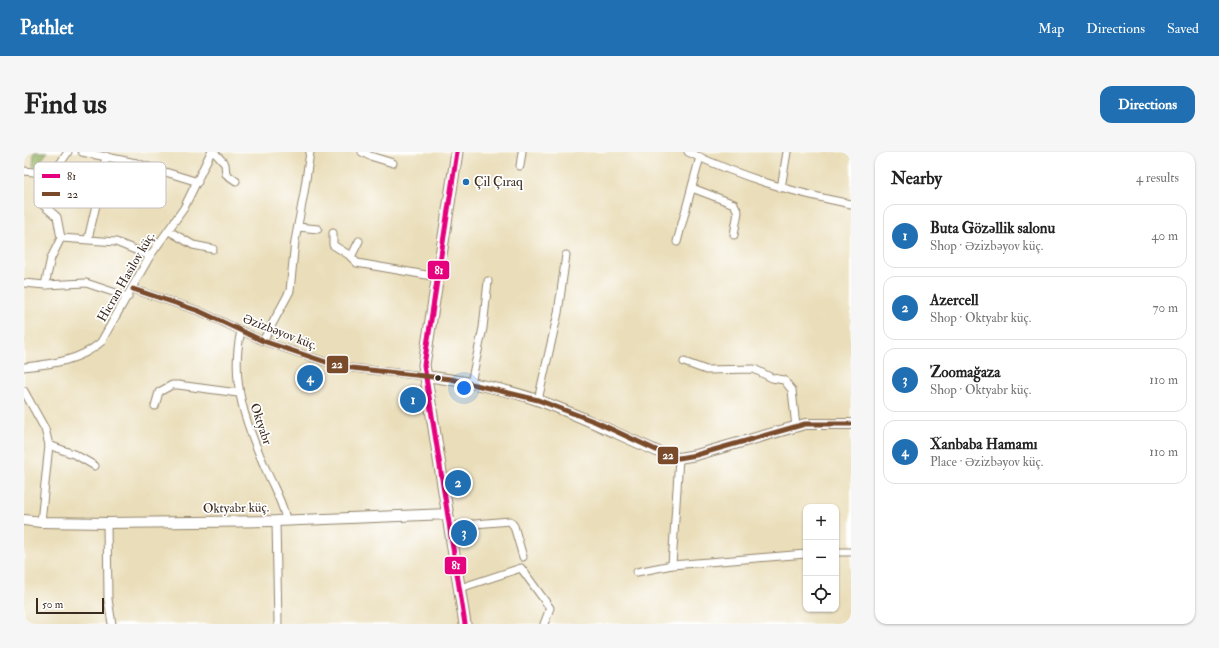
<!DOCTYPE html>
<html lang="en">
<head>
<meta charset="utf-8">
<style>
	:root { --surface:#fff; --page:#f6f6f6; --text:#222; --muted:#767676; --line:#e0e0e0; --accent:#1f6fb2 }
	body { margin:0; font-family:"IM FELL Double Pica",serif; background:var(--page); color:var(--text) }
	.controls { position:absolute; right:12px; bottom:12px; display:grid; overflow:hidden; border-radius:8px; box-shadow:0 1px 3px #0004 }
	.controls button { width:36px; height:36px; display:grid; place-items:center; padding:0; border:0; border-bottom:1px solid var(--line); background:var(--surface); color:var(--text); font:20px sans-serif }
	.scale { position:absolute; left:12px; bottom:10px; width:68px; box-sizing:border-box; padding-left:4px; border:2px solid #3b2a1e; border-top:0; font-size:11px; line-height:14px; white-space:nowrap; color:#3b2a1e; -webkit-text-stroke:3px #fff; paint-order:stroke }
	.you { position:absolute; left:440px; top:236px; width:14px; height:14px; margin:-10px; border:3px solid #fff; border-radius:50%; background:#1a73e8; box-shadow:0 0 0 6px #1a73e833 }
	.badge { display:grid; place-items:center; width:26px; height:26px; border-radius:50%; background:var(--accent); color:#fff; font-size:13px; font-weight:700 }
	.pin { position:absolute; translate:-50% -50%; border:2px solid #fff; box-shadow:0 1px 4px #0006 }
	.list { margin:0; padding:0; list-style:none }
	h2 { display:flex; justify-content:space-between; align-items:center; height:52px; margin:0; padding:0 16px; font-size:17px }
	h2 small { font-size:13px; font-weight:400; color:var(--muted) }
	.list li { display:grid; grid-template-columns:26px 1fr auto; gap:12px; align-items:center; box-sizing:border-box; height:64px; margin:0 8px 8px; padding:0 8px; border:1px solid var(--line); border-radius:12px }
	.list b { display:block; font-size:15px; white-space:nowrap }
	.list p { margin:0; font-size:13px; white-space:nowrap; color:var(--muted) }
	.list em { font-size:13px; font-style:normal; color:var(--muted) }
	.icon { flex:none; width:22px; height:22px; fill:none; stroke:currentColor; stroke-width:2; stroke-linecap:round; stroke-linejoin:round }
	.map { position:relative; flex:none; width:827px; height:472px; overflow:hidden; border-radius:12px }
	header { display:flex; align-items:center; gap:24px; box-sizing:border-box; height:56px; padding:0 20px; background:var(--accent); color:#fff }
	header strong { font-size:19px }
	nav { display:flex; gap:22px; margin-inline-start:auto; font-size:14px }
	.intro { display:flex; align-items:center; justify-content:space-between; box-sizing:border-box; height:96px; padding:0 24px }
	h1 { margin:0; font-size:28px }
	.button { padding:10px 18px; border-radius:12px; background:var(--accent); color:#fff; font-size:14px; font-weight:700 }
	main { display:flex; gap:24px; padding:0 24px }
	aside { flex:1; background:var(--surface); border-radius:12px; box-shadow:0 1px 3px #0004 }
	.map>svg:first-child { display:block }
</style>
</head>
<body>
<header>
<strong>Pathlet</strong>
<nav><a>Map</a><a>Directions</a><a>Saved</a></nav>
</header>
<div class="intro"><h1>Find us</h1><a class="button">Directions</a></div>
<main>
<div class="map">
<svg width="827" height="472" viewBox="0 0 827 472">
	<rect width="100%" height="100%" fill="#fff"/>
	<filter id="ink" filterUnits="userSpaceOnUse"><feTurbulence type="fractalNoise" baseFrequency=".025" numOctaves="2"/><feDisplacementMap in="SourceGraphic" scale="8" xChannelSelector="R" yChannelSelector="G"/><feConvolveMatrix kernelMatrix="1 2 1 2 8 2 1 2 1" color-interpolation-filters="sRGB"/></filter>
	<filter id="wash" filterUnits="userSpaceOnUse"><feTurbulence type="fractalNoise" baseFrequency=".012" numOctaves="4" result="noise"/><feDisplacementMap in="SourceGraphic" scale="16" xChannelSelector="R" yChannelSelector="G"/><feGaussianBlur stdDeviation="0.9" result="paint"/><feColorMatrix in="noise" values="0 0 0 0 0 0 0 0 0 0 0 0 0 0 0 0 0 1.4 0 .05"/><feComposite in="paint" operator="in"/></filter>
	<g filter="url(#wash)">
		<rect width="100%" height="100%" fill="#eadeba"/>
		<polygon fill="#97b669" stroke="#697044" points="10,0 23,0 13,15 9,14"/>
	</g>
	<g filter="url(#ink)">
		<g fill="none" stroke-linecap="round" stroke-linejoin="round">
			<g stroke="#92846c" stroke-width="9">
				<g id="street">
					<polyline points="58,0 112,11 174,30"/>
					<polyline points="190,0 201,12 202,22 212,29"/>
					<polyline points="338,0 346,4 369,11"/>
					<path d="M664,0c56,26 103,40 163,52"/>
					<polyline points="112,11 106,36 129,50"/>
					<polyline points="496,14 498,0"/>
					<polyline points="0,19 29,22 44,0"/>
					<polyline points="19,21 18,52 33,65 37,86 27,106 21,133"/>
					<polyline points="668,36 710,52 714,60 710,83"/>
					<polyline points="757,36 763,0"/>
					<polyline points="274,75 294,77"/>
					<polyline points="145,79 169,93 189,97"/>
					<polyline points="309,81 309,93 325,103 333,111 414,125"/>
					<polyline points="37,86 92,90 126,104"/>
					<polyline points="64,87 76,36 82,4"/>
					<polyline points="653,90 676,5"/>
					<polyline points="327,105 335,89"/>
					<polyline points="0,131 21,133 62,131 104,145"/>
					<polyline points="109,137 175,159 239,189 302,210 328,216 401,224"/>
					<path d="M217,179c-12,51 6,96 26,141 7,16 16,31 19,48"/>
					<polyline points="239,189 266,139 271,89 280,41 286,0"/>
					<polyline points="660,210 682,218 730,217 748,226 760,228 768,238 772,275"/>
					<path d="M0,215c27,-3 56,-6 77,-25l49,-86 34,-48 27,-56"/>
					<polyline points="447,231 459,176 464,129"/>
					<polyline points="0,239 21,277 25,293 17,370"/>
					<polyline points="514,248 534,161 542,103"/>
					<polyline points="131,254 135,240 148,233 154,233 214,241"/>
					<polyline points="25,293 52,303 71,314"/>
					<polyline points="252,369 254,472"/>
					<polyline points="83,371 84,447 88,472"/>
					<polyline points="427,374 486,369 490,374 499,405"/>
					<polyline points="812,400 827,400"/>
					<polyline points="648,413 655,306"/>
					<polyline points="613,420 648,413 782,402"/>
					<polyline points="436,436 497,416 526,456 520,472"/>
				</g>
			</g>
			<g stroke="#92846c" stroke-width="12">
				<g id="secondary">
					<path d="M401,224c38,5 79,12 115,25 45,16 87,38 131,56l8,1 17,-3 109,-31h46"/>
					<polyline points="0,368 17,370 83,371 252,369 424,362"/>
				</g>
			</g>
			<g stroke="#92846c" stroke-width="13">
				<polyline id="primary" points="433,0 400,213 441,472"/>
			</g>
			<use href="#street" stroke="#fff" stroke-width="7"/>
			<use href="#secondary" stroke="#fff" stroke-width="10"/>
			<use href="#primary" stroke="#fff" stroke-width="11"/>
			<g stroke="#fff" stroke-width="8">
				<polyline id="bus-1" points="433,0 400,213 441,472"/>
			</g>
			<g stroke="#fff" stroke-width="8">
				<polyline id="bus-2" points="109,137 175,159 239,189 302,210 328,216 427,227 514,248 572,270 647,305 655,306 672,303 781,272 827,272"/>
			</g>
			<use href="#bus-1" stroke="#e5007d" stroke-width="5"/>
			<use href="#bus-2" stroke="#7a4b2a" stroke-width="5"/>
		</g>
	</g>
	<circle fill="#1f6fb2" stroke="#fff" stroke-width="1.5" cx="442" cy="30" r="4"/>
	<circle fill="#3b2a1e" stroke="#fff" stroke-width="1.5" cx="414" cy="226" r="3.5"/>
	<g text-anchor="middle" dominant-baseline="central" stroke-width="3.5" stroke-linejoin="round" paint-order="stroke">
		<g font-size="13" fill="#3b2a1e" stroke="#fff" text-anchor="start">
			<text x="450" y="30">Çil Çıraq</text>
		</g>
		<g font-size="13" fill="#3b2a1e" stroke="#fff">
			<text transform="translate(102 125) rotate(-60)">Hicran Hasilov küç.</text>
			<text transform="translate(256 180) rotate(21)">Əzizbəyov küç.</text>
			<text transform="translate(237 272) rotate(71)">Oktyabr</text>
			<text transform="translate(212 356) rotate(-1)">Oktyabr küç.</text>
		</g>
	</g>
	<rect x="10" y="10" width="132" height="46" rx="6" fill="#fff" stroke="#c4bfbc" stroke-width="1"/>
	<rect x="18" y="22" width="18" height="4" fill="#e5007d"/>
	<rect x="18" y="40" width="18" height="4" fill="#7a4b2a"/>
	<g font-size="11" fill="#3b2a1e">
		<text x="43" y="28">81</text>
		<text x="43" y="46">22</text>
	</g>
	<g stroke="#fff" stroke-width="1.5">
		<rect x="403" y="108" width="23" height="20" rx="4" fill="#e5007d"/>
		<rect x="302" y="203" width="23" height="19" rx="4" fill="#7a4b2a"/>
		<rect x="633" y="294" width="22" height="19" rx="4" fill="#7a4b2a"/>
		<rect x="420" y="404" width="23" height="19" rx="4" fill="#e5007d"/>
	</g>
	<g font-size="11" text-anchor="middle" font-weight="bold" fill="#fff">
		<text x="415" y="122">81</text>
		<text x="313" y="216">22</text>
		<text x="644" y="307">22</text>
		<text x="432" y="417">81</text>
	</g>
</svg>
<div class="controls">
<button>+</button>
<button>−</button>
<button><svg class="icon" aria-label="locate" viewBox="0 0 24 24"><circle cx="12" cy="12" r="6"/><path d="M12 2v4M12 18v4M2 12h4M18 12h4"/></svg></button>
</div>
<div class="scale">50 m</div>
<div class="you"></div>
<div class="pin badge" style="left:389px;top:248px">1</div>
<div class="pin badge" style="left:434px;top:331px">2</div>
<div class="pin badge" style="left:440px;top:381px">3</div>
<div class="pin badge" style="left:286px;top:226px">4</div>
</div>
<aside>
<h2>Nearby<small>4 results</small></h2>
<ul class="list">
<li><span class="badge">1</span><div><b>Buta Gözəllik salonu</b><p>Shop · Əzizbəyov küç.</p></div><em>40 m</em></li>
<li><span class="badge">2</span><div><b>Azercell</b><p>Shop · Oktyabr küç.</p></div><em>70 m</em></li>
<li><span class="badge">3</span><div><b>Zoomağaza</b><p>Shop · Oktyabr küç.</p></div><em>110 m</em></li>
<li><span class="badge">4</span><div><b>Xanbaba Hamamı</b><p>Place · Əzizbəyov küç.</p></div><em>110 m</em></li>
</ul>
</aside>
</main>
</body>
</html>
